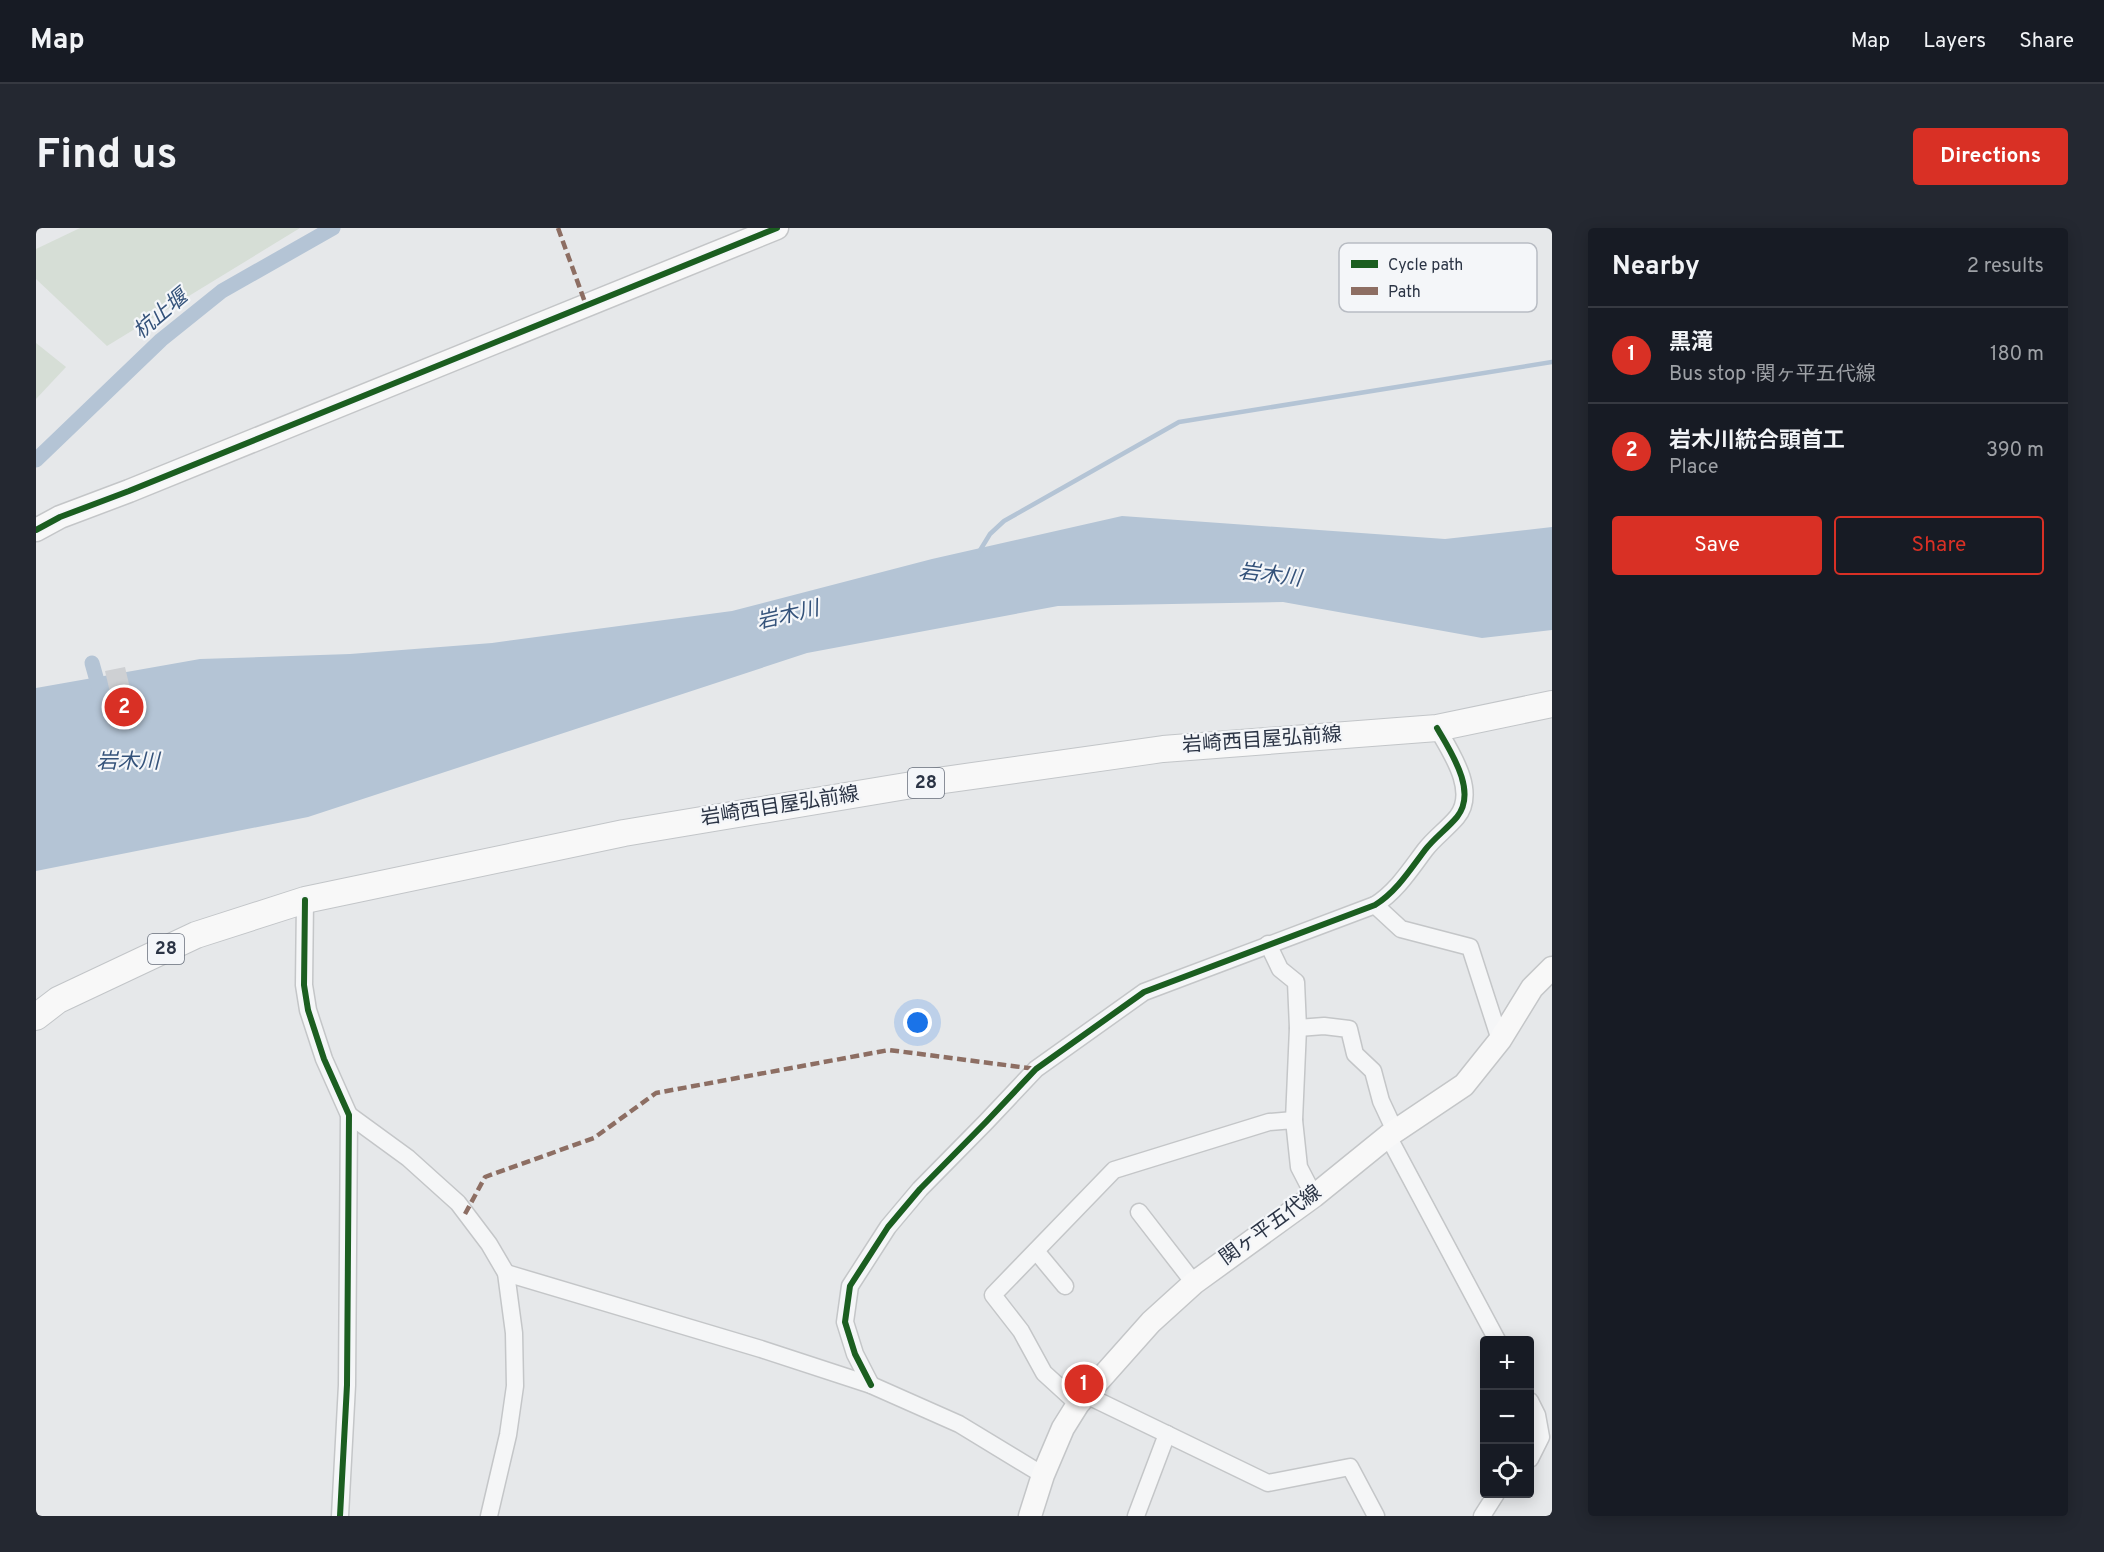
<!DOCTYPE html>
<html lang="en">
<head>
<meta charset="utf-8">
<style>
	:root { --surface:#171b24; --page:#242831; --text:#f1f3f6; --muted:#9ea1a6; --line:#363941; --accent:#d93025 }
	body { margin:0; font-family:Overpass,"Noto Sans JP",sans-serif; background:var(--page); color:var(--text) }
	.controls { position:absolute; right:18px; bottom:18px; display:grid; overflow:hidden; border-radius:6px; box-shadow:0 3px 15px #0003 }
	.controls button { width:54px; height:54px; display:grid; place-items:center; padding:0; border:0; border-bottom:2px solid var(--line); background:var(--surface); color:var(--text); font:30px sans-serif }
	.you { position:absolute; left:882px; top:795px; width:21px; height:21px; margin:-15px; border:4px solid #fff; border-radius:50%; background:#1a73e8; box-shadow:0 0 0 9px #1a73e833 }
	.badge { display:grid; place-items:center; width:39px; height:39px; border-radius:50%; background:var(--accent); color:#fff; font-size:20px; font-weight:700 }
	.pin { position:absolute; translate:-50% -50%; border:3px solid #fff; box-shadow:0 2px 6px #0006 }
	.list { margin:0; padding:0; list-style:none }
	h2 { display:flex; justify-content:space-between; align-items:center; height:78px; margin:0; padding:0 24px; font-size:26px }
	h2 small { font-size:20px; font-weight:400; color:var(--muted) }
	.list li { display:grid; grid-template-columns:39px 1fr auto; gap:18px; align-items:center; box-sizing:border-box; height:96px; padding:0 24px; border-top:2px solid var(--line) }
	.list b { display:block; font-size:22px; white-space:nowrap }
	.list p { margin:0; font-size:20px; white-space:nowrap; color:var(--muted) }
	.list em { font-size:20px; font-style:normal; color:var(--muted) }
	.actions { display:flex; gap:12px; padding:18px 24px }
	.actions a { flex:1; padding:14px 0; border:2px solid var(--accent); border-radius:6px; text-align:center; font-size:21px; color:var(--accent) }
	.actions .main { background:var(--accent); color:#fff }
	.icon { flex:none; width:33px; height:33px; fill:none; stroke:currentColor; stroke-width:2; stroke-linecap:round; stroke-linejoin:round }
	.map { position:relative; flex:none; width:1516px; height:1288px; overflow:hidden; border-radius:6px }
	header { display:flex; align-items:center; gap:36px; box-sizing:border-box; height:84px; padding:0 30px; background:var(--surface); border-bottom:2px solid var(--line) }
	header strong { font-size:28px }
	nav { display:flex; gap:33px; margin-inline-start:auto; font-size:21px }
	.intro { display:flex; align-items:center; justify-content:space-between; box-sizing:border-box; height:144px; padding:0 36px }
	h1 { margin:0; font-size:42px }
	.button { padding:15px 27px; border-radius:6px; background:var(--accent); color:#fff; font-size:21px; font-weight:700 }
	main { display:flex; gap:36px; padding:0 36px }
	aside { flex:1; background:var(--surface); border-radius:6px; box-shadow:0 3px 15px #0003 }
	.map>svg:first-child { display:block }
</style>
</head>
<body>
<header>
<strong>Map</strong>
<nav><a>Map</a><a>Layers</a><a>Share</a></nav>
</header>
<div class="intro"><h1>Find us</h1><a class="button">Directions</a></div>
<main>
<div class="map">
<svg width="1516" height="1288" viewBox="0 0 1516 1288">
	<rect width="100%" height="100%" fill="#e6e8ea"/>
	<g fill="#d6ded6">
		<polygon points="44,0 264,0 71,118 0,51 0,21"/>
		<polygon points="0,115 30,139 0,171"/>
	</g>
	<polygon fill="#b4c4d5" points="1086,288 1409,311 1516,299 1516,402 1446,410 1247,374 1022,378 771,425 272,589 0,643 0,460 164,431 314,426 456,415 696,383 896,331"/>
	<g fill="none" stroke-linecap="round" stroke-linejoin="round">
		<polyline stroke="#b4c4d5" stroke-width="4.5" points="943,324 954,306 968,293 1143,194 1516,134"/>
		<g stroke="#b4c4d5" stroke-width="15">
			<polyline points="0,232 125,112 186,63 297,0"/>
			<polyline points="56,435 65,467"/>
		</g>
	</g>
	<polygon fill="#ced0d3" points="89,439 100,486 80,490 69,443"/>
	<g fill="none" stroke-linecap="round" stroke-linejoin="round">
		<g stroke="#c4c6c8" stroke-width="19">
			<g id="street">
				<polyline points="269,672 268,757 272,782 288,831 313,887 311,1157 304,1288"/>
				<polyline points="1339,677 1365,701 1434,719 1464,812"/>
				<polyline points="1232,716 1244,741 1260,754 1262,800 1258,892"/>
				<polyline points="1262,800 1288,798 1313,801 1319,826 1337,843 1345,873 1359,903"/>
				<polyline points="313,887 372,930 422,975 453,1016 470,1045 478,1105 479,1158 472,1207 453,1288"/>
				<polyline points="1352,908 1461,1112"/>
				<polyline points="1103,984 1158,1055"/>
				<polyline points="1000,1023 1029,1058"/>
				<polyline points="470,1045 725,1121 835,1157 923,1196 1007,1247"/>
				<path d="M835,1157l-16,-31 -10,-32 5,-36 38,-59 32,-38 66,-67 50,-53 108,-77 231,-87c21,-13 35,-35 50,-55 9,-12 22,-21 32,-33 21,-26 -7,-66 -20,-89"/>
				<polyline points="1050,1167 1232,1255 1314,1239 1340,1288"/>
				<polyline points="1494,1173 1501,1187 1505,1209 1494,1231"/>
				<polyline points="1042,1176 1008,1145 985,1103 957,1067 1078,942 1233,894 1258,892 1263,939 1278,968"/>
				<polyline points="1100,1288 1131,1206"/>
				<polyline points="1446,1288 1460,1266"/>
			</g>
		</g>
		<g stroke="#c4c6c8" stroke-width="25">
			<g id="secondary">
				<polyline points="0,302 24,289 93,263 741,0"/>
				<polyline points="994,1288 1007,1247 1027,1200 1042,1176 1115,1094 1158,1055 1278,968 1352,908 1428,857 1464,812 1496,760 1516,740"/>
			</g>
		</g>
		<g stroke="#c2c5c8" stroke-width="28">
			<polyline id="primary" points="0,789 22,772 160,707 269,672 588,605 894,554 1127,521 1401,500 1516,476"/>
		</g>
		<use href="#street" stroke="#f5f6f7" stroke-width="16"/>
		<use href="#secondary" stroke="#f8f8f8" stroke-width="22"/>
		<use href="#primary" stroke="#f8f8f8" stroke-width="26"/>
		<g stroke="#8d6e63" stroke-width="4.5" stroke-dasharray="9 4.5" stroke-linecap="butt">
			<polyline points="522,0 550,77"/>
			<polyline points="429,986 449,949 558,910 620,865 853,822 1000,841"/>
		</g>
		<g stroke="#f4f6f9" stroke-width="10">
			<g id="cycleway">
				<polyline points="0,302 24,289 93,263 741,0"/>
				<polyline points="269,672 268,757 272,782 288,831 313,887 311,1157 304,1288"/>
				<path d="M835,1157l-16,-31 -10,-32 5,-36 38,-59 32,-38 66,-67 50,-53 108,-77 231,-87c21,-13 35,-35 50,-55 9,-12 22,-21 32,-33 21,-26 -7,-66 -20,-89"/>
			</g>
		</g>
		<use href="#cycleway" stroke="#1b5e20" stroke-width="6"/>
	</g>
	<g text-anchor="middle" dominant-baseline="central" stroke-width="4.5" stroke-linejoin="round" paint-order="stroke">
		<g fill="#f4f6f9" stroke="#676e7b" stroke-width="1.5">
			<rect x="872" y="540" width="36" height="30" rx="4.5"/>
			<rect x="112" y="706" width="36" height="30" rx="4.5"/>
		</g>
		<g font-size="18" font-weight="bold" fill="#2b3445">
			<text x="890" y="555">28</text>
			<text x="130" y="721">28</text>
		</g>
		<g font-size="20" fill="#2b3445" stroke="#f4f6f9">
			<text transform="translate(1226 513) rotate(-4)">岩崎西目屋弘前線</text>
			<text transform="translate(744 579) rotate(-9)">岩崎西目屋弘前線</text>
			<text transform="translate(1235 998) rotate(-36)">関ヶ平五代線</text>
		</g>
		<g font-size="21" font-style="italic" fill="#34527a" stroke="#f4f6f9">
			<text transform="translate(125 87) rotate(-40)">杭止堰</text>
			<text transform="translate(1234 348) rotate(7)">岩木川</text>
			<text transform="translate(752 388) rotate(-13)">岩木川</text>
			<text x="92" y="534">岩木川</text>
		</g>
	</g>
	<rect x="1303" y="15" width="198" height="69" rx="9" fill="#f4f6f9" stroke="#b8bcc3" stroke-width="1.5"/>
	<rect x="1315" y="32" width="27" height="8" fill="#1b5e20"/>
	<rect x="1315" y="59" width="27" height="8" fill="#8d6e63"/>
	<g font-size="16" fill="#2b3445">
		<text x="1352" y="42">Cycle path</text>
		<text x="1352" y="69">Path</text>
	</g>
</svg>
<div class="controls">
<button>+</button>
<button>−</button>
<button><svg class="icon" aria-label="locate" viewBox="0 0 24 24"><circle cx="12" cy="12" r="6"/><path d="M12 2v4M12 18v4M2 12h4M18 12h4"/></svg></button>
</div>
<div class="you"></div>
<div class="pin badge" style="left:1048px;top:1156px">1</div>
<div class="pin badge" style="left:88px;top:479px">2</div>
</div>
<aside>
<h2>Nearby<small>2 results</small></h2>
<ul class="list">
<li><span class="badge">1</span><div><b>黒滝</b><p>Bus stop · 関ヶ平五代線</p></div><em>180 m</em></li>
<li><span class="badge">2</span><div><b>岩木川統合頭首工</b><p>Place</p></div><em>390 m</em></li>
</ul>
<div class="actions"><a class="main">Save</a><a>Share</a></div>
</aside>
</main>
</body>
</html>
